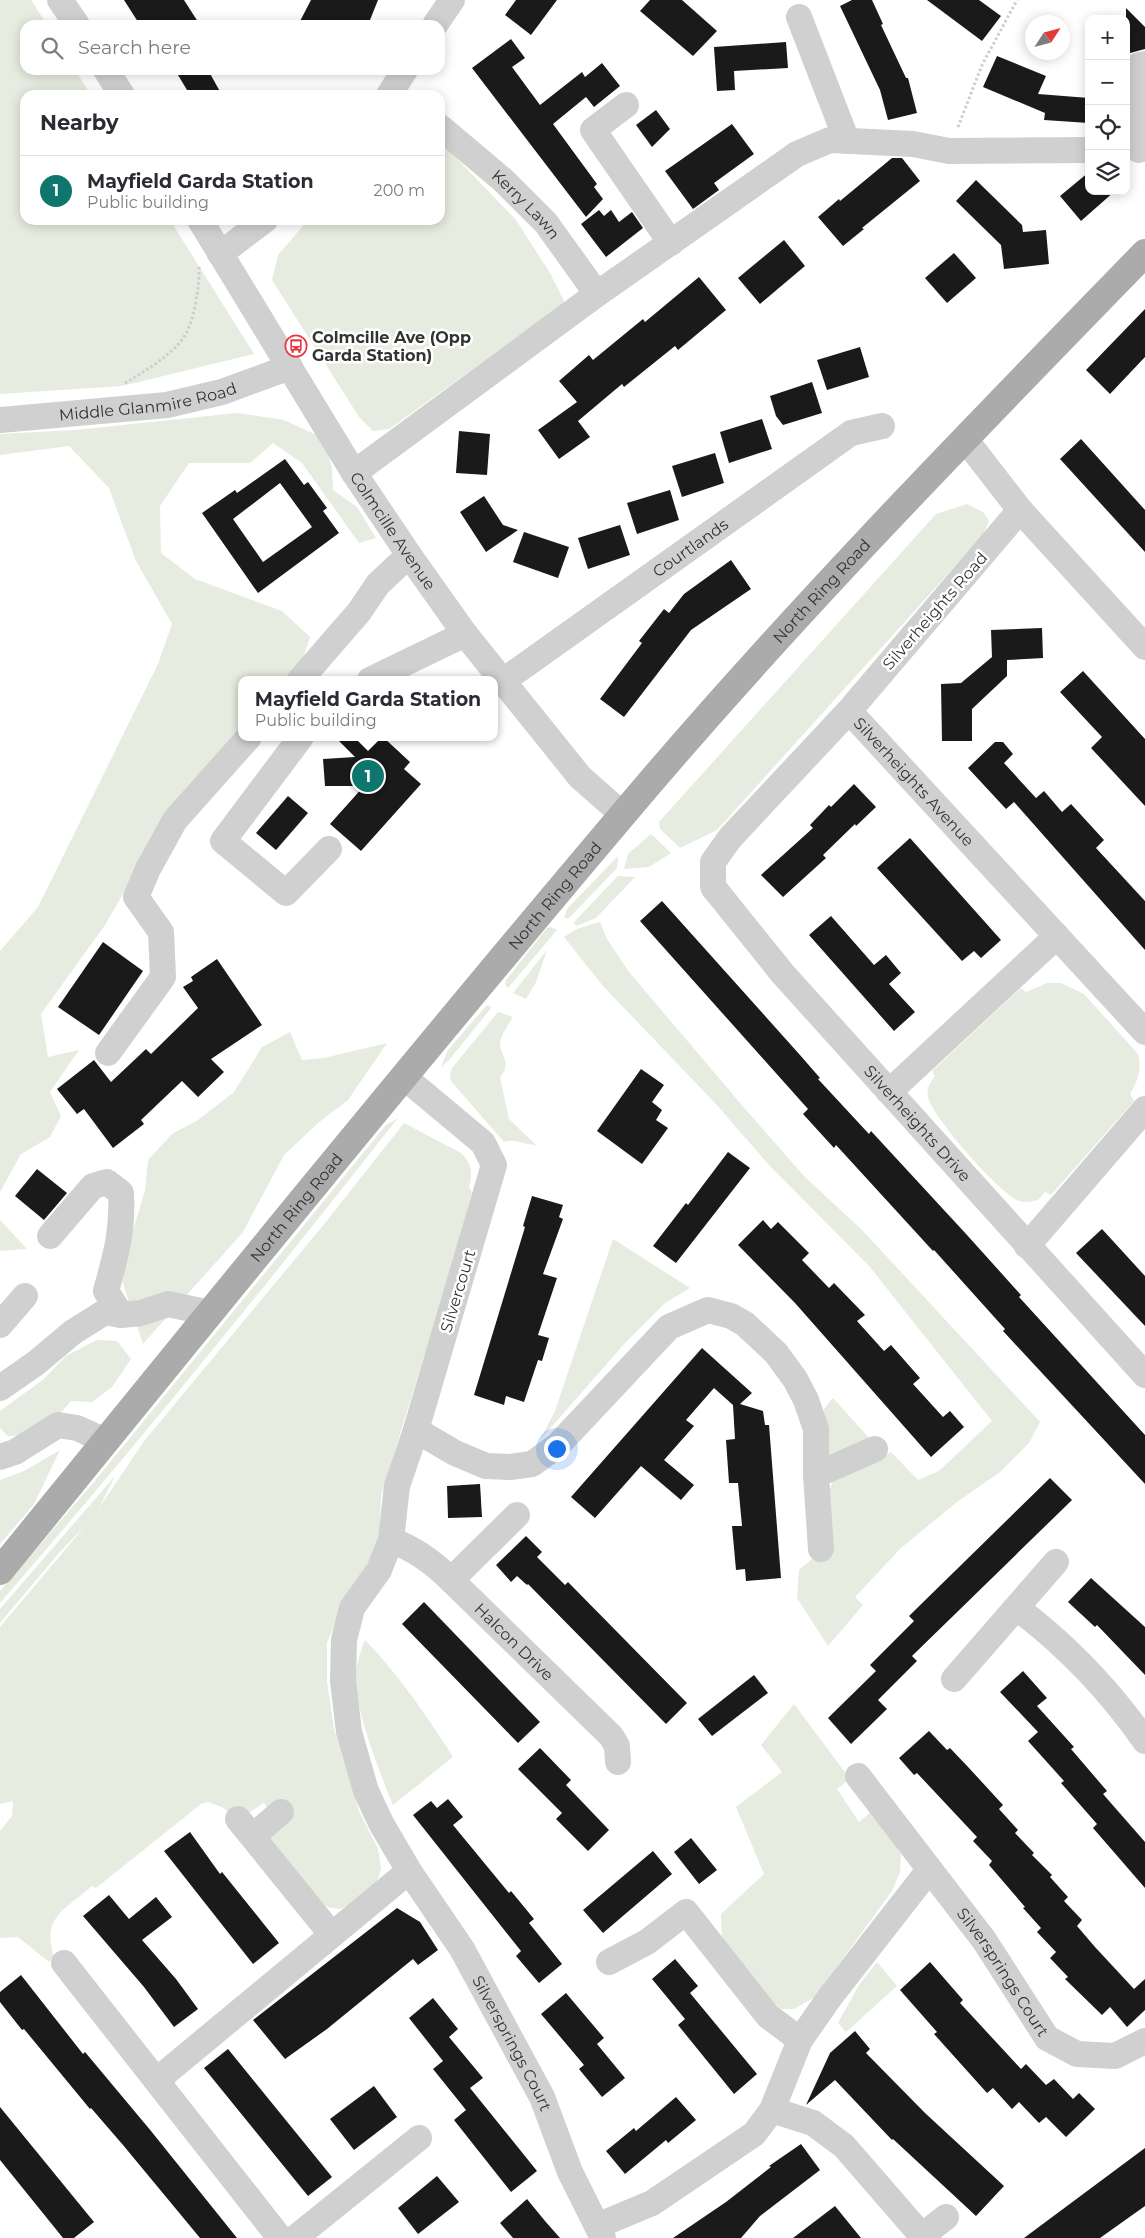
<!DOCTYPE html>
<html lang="en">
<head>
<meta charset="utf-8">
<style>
	:root { --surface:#fff; --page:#f2f2f3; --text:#2b2b33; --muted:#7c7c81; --line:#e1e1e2; --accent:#0f766e }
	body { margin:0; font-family:Montserrat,sans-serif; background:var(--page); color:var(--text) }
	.controls { position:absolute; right:15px; top:15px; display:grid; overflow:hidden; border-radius:10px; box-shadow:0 2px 12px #0003 }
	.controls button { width:45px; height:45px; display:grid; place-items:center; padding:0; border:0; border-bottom:1px solid var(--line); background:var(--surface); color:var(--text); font:25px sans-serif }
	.compass { position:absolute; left:1025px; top:15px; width:45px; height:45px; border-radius:50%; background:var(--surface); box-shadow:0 2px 12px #0003; rotate:54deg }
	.you { position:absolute; left:556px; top:1448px; width:18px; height:18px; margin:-12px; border:4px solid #fff; border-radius:50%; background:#1a73e8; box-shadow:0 0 0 8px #1a73e833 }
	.badge { display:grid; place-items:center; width:32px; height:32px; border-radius:50%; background:var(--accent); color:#fff; font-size:16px; font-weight:700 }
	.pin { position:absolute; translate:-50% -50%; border:2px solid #fff; box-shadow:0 1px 5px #0006 }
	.popup { position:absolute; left:238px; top:676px; width:260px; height:65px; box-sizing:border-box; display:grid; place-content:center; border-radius:10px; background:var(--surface); filter:drop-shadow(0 1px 4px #0005); font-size:16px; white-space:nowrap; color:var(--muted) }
	.popup b { font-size:19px; color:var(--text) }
	.popup::after { content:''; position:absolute; left:50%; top:100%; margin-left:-10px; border:10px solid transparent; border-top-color:var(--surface) }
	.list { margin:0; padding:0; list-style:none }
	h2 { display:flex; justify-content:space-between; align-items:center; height:65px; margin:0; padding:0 20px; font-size:21px }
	h2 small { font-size:16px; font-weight:400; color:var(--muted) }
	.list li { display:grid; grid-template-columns:32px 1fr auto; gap:15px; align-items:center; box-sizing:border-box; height:70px; padding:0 20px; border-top:1px solid var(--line) }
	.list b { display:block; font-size:19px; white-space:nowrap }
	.list p { margin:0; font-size:16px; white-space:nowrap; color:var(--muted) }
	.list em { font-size:16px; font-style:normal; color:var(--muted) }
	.icon { flex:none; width:28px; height:28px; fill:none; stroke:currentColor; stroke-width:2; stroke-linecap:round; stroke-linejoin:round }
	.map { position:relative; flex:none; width:1145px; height:2238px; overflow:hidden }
	.search { position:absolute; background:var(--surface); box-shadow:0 2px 12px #0003; left:20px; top:20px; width:425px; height:55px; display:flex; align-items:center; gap:12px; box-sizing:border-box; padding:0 18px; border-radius:15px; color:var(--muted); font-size:19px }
	.panel { position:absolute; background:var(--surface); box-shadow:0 2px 12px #0003; left:20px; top:90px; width:425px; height:135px; border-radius:15px }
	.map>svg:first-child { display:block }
</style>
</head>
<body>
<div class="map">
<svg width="1145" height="2238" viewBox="0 0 1145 2238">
	<rect width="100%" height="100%" fill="#fff"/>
	<g fill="#e6ecdf">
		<polygon points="0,0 31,0 47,25 25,25 25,70 75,70 91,95 25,95 25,220 170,220 254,354 122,386 0,394"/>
		<polygon points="440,141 516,220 550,273 565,303 389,429 373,431 359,417 272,280 278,255 308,220 440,220"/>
		<polygon points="237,413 284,420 323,438 332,467 333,490 357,507 376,538 359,543 302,463 273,443 250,463 189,463 160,506 161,553 195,579 282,611 310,637 303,658 284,680 242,680 242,726 216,755 162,826 105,925 41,1014 48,1057 79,1050 50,1092 61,1116 50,1137 21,1154 0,1192 0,951 38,907 158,664 172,624 136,561 109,488 69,446 0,455 0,434 75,430"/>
		<polygon points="967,504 983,512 989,521 983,535 717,830 680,848 660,829 659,822 936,514"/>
		<polygon points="651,834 671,853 649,867 624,869 628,854"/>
		<polygon points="618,856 617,868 568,919 564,917 567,909"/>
		<polygon points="618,876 635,877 596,918 576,926 574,922"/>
		<polygon points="600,922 607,939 629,972 746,1110 805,1177 863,1231 1040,1422 1029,1443 1000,1472 957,1502 901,1548 855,1597 863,1605 828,1646 797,1598 799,1570 832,1542 829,1491 834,1478 872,1464 891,1452 918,1480 939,1471 992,1421 869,1266 769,1165 715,1103 603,986 564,937 577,929"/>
		<polygon points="551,927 557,930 508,988 505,984 506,980 547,928"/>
		<polygon points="547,950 536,982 526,999 513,993"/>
		<path d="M1047,983h14l23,11 54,60c4,15 0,27 -8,40l4,7 -83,94 -6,-3 -7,8c-5,1 -13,3 -19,1 -18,-6 -87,-84 -91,-104 -2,-8 2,-14 7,-21l-3,-5 89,-83 5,4z"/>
		<polygon points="487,1005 492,1007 450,1059 441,1067 448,1050"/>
		<path d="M498,1012l15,5c-5,8 -11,16 -13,26 -1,10 13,20 0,34l9,42 27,26c-11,0 -22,-7 -32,-3l-53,-61 -1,-7 2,-6z"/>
		<polygon points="290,1032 302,1060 324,1058 387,1043 348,1100 318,1123 284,1155 243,1232 143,1344 124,1287 116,1254 134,1227 145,1190 148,1160 172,1134 198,1120 234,1092 262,1047"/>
		<path d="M398,1118c-129,164 -261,327 -398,485v-12l93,-108 293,-358z"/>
		<path d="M404,1123l57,30c11,11 12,19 8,34l3,5 -21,82 -28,85 -42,137 -1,33 -5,22 -34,58 -14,34v38l7,48 25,82 19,38 3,20 -4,13 -27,23 -10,4 -13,-2 -14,-11 -45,-56 8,-20 -12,-17 -17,11 -17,-1 -8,-6 -14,-5 -7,2 -105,84 -4,-2c-27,24 -51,31 -38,71l-5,5 -31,-25 -18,1v-107l12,-15 1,-15 -13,3v-177l86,-102 -28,29 -58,69v-14l115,-133 -16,32 46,-68 180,-217z"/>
		<polygon points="0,1220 27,1249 0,1251"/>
		<polygon points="613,1239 690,1288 665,1303 625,1343 540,1440 555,1411"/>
		<polygon points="97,1340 117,1341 131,1359 112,1387 92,1402 71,1401 43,1434 8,1436 0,1428 0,1411 44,1379 66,1356"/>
		<polygon points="833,1398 870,1439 840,1458 826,1454 824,1409"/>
		<polygon points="60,1450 34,1504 0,1544 0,1480 24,1471"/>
		<path d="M365,1640c34,35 61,75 88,117l-60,48c-13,-32 -41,-101 -37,-135 2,-10 5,-20 9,-30z"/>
		<polygon points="794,1704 850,1779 837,1789 859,1822 871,1812 901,1854 900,1872 892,1891 815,1997 794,2009 781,2009 770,2000 722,1941 721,1914 764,1874 736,1807 782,1772 761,1745"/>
		<polygon points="877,1962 897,1986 846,2032 838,2023 859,1985"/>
	</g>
	<g fill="#1a1a1a" fill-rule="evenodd">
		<polygon points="124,0 184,0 200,25 140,25"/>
		<polygon points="311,0 378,0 368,25 298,25"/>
		<polygon points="516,0 557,0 531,35 505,15"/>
		<polygon points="650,0 682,0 717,31 693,56 640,11"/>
		<polygon points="852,0 872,0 883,24 881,25 906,78 908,78 917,113 888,120 880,90 840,6"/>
		<polygon points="927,0 979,0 1001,16 982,41"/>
		<polygon points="1126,8 1145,27 1145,49 1130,53 1126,50"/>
		<polygon points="511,39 525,58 512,67 540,105 582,72 585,77 602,63 620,86 594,107 586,97 553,124 597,184 594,187 603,199 586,217 472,68"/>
		<polygon points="786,42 788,68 734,71 735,90 717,91 714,47"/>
		<polygon points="997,56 1046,76 1038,94 1089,98 1089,123 1044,120 1045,113 983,87"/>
		<polygon points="175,70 208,70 222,95 190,95"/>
		<polygon points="656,110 670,129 652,147 636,125"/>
		<polygon points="732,124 754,154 714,183 719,190 693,209 665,171"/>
		<polygon points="892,158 902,158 920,181 862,228 864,229 843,246 818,217 839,199 840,201"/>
		<polygon points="1089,172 1089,191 1115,191 1081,221 1060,196"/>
		<polygon points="976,180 1022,225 1023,232 1046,230 1049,264 1004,269 1001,245 956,201"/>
		<polygon points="599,210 604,216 611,210 619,222 632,212 643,228 606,257 581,224"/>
		<polygon points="784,240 805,266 760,304 738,278"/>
		<polygon points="954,253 976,278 947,303 925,278"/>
		<polygon points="699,277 726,310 678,350 675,346 624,387 622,384 578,421 590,437 559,459 538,430 577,402 559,381 589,355 593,360 643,319 645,322"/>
		<polygon points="1145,309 1145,357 1110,394 1086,370"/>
		<polygon points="860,347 869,377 827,390 817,360"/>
		<polygon points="812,382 822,413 783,425 776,416 770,396"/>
		<polygon points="762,419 772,449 729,463 720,432"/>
		<polygon points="459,431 490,434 487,475 456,473"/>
		<polygon points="1081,439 1145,510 1145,552 1060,459"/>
		<polygon points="715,453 724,483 682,497 672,466"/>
		<path d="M285,459l19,26 4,-3 19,26 -4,3 16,22 -81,60 -56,-80 33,-23 2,3zM280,483l32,44 -49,35 -30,-43z"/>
		<polygon points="670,490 679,520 637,534 627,503"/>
		<polygon points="484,496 503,525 518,530 486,552 460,512"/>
		<polygon points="620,525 630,555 588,569 578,538"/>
		<polygon points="524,532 569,547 558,578 513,562"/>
		<polygon points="731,560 751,589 691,630 624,717 600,699 642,643 639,641 664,609 669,613 684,594"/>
		<polygon points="1042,628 1043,658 1007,660 1007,676 972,709 972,741 942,741 941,684 961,683 992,657 991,630"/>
		<polygon points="1083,671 1145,739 1145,806 1091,748 1102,737 1060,692"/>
		<polygon points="335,737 383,737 410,762 404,769 421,784 361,851 330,824 364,786 325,786 323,759 355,757"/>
		<polygon points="995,742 1003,742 1013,754 1004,763 1036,798 1044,791 1062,812 1071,804 1104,840 1096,848 1145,901 1145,950 1014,802 1006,809 968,768"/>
		<polygon points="854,784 876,807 856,826 855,824 823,855 826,858 783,897 761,875 813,828 810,825 829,805 831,807"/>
		<polygon points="288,796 308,813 276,850 256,833"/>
		<polygon points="910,838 1001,940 981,958 974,951 962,961 877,868"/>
		<polygon points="662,901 800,1055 820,1078 818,1079 869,1134 871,1131 967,1235 1021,1295 1019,1297 1145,1435 1145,1484 1003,1331 1005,1329 934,1250 933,1251 836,1145 834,1148 803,1114 808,1109 640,921"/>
		<polygon points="831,916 874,965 886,955 901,973 889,984 915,1012 894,1031 809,935"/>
		<polygon points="103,942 143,971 99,1035 58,1007"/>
		<polygon points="217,959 262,1025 211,1059 224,1072 198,1097 182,1081 141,1120 144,1124 113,1148 84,1109 77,1114 57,1089 94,1060 111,1082 146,1049 151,1054 198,1008 183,987 193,981 191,977"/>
		<polygon points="641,1069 664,1085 652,1102 662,1110 656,1120 668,1128 642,1164 597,1131"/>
		<polygon points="728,1152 750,1168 676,1263 653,1246 686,1203 688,1205"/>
		<polygon points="37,1169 67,1193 44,1220 15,1196"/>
		<polygon points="532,1196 563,1205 559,1217 563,1219 543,1274 557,1278 538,1335 549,1338 542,1361 538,1360 524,1402 506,1396 504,1405 474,1395 525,1227 523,1226"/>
		<polygon points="763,1220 771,1229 778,1222 809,1253 802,1260 829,1288 834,1283 865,1315 857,1321 884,1351 891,1345 920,1378 913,1384 943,1417 950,1411 964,1427 931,1457 795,1303 738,1245"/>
		<polygon points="1102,1229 1145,1276 1145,1326 1076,1253"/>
		<polygon points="702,1348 752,1393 740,1404 763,1411 765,1425 769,1425 781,1578 746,1581 745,1569 736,1570 732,1526 742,1526 738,1483 729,1483 726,1440 735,1439 733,1405 714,1388 686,1420 694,1426 664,1460 694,1485 681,1500 641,1466 595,1518 571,1497"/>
		<polygon points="1050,1478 1072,1500 912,1656 917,1661 878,1700 887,1709 851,1744 828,1718 876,1671 870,1665 914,1621 909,1616"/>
		<polygon points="480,1484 482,1517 448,1518 447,1486"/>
		<polygon points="526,1536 542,1552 537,1557 565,1585 568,1582 687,1703 666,1724 528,1584 527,1585 517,1576 511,1582 496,1565"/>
		<polygon points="1091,1578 1145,1627 1145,1675 1097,1625 1095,1627 1068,1602"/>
		<polygon points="424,1602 540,1722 518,1743 402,1624"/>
		<polygon points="1023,1671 1047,1698 1037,1706 1074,1747 1071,1749 1107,1791 1103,1794 1145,1842 1145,1888 1093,1828 1097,1824 1061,1783 1064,1781 1028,1741 1038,1732 1000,1692"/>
		<polygon points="754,1675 768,1693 712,1736 698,1719"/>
		<polygon points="929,1731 947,1750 950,1748 969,1768 1003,1805 999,1809 1018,1830 1015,1833 1034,1853 1032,1855 1052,1875 1050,1877 1068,1897 1064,1901 1082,1920 1077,1926 1095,1947 1134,1989 1145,1979 1145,2010 1127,2027 1110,2007 1102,2015 1065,1979 1068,1977 1050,1958 1056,1952 1037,1932 1041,1928 1023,1908 1025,1907 989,1865 992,1861 973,1841 977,1837 917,1773 914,1775 899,1758"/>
		<polygon points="540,1748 571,1780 566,1785 609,1830 588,1851 556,1819 562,1813 518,1769"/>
		<polygon points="448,1799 463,1817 453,1825 509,1893 511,1891 534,1919 529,1923 562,1964 539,1983 516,1956 521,1951 413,1815 431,1801 437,1808"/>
		<polygon points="190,1832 220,1874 222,1872 279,1943 253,1964 164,1851"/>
		<polygon points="691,1838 717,1870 699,1884 674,1852"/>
		<polygon points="653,1851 672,1874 603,1933 583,1910"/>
		<polygon points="109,1895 129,1919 156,1897 172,1917 142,1940 176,1979 198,2009 174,2027 144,1987 83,1916"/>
		<polygon points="397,1908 420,1922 438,1950 418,1965 413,1959 327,2029 285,2059 253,2020"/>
		<polygon points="675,1959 698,1986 690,1993 757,2074 734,2094 678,2025 685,2019 652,1979"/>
		<polygon points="930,1962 963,2000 960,2003 1021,2069 1026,2064 1046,2085 1054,2079 1073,2099 1079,2093 1095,2109 1066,2137 1046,2117 1039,2123 1019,2102 1012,2109 993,2088 987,2093 934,2034 937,2032 900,1990"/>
		<polygon points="21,1975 83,2054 85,2052 151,2131 237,2238 200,2238 123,2145 91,2108 90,2109 24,2029 22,2030 0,2002 0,1992"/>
		<polygon points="566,1993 604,2038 597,2044 625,2078 602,2097 579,2069 584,2065 541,2014"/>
		<polygon points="433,1998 458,2029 449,2037 483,2078 470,2088 537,2171 511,2192 454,2120 466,2110 433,2069 443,2061 409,2018"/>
		<polygon points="855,2031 870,2049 866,2053 925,2113 1004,2186 976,2216 893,2139 892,2140 835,2080 806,2105 830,2053"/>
		<polygon points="228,2049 332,2177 308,2196 204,2068"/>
		<polygon points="374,2086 397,2117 354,2150 330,2119"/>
		<polygon points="676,2097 696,2120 668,2143 666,2140 625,2174 606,2151 634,2128 636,2131"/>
		<polygon points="0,2107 94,2222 74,2238 63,2238 0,2160"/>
		<polygon points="801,2144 820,2170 760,2216 741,2238 673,2238 726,2202 771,2167 769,2166"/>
		<polygon points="1145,2148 1145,2206 1100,2238 1024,2238"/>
		<polygon points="437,2176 459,2202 418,2234 398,2208"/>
		<polygon points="527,2199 545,2221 560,2238 513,2238 500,2223"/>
		<polygon points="835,2206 861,2238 793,2238"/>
	</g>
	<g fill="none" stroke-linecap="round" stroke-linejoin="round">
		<g stroke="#cdcdcd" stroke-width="3" stroke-dasharray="2.5 2.5" stroke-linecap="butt">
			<polyline points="958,127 982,65 1017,0"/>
			<path d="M125,383c20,-12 41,-24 56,-42 13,-15 19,-55 18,-75"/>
		</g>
		<g stroke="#d0d0d0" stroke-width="26">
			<polyline points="60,0 77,25"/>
			<polyline points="799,17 847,141"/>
			<polyline points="435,25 452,0"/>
			<polyline points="106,70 122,95"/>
			<polyline points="389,95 405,70"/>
			<polyline points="626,105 593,130 671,243"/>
			<path id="s1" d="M440,127l63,53 43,43 51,71"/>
			<polyline points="1139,150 1139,65 1145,64"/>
			<path id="s2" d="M200,220l154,253 55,82 56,79 115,143 43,38"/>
			<polyline points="220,254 265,220"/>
			<path id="s3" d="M0,420l167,-15 55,-13 68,-25"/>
			<polyline points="965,439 1020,510 1145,647"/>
			<polyline points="354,473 597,294 797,154 830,140 913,144 949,151 1089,150"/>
			<path id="s4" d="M1020,510l-171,201 -119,127 -17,24v25l70,87 362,401"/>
			<polyline points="300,680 359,612 378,584 409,555"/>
			<polyline points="370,680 465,634"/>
			<path id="s5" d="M503,681l348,-248 31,-7"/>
			<path id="s6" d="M849,711l296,321"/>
			<polyline points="301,737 223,841 286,893 329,849"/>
			<polyline points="108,1053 163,977 161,932 136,897 148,869 175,820 249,737"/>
			<path id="s7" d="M404,1077l79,66 11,22 -78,265 -19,56 -6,54 -12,30 -27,38 -8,32 -1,41 6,51 17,59 15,32 28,48 53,78 80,148 28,75 33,66"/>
			<polyline points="889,1092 1057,936"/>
			<path d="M50,1236l43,-50 14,-4 14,11c2,38 -5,62 -15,98l15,24"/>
			<polyline points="1027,1246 1145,1109"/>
			<polyline points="0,1325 25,1296"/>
			<polyline points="0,1388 36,1363 73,1332 105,1312 121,1315 141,1313 168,1304 210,1313"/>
			<polyline points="416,1430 455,1453 486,1466 510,1467 532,1464 558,1445 669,1327 708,1310 731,1316 745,1324 776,1353 795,1379 806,1400 816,1429 816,1475 821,1549"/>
			<polyline points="0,1457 15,1452 58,1425 77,1428 106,1441"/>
			<polyline points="816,1475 875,1449"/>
			<path id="s8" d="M391,1540c24,9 42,22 60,40l160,156 6,10 1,16"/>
			<polyline points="451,1580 517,1515"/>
			<path d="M1017,1608c49,37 93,83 128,133"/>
			<polyline points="954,1679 1056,1562"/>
			<path id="s9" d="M858,1776l126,164 63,98 30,16 38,2 30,-15"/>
			<polyline points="238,1819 332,1935"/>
			<polyline points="253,1836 281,1812"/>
			<polyline points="609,1962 647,1942 686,1912 768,2016 800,2040"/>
			<polyline points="64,1963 280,2238"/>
			<polyline points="157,2080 409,1871"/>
			<polyline points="772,2110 813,2123 844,2146 922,2236 946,2217"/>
			<polyline points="597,2226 652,2203 754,2134 772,2110 800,2040 830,1997 929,1870"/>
			<polyline points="295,2238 419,2138"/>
		</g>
		<path stroke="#ababab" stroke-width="28" id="s10" d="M0,1571c212,-261 424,-522 642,-779 159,-187 332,-363 503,-539"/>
	</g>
	<defs>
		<g id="bus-ring" transform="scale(1.125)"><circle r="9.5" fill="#fff" stroke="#e63946" stroke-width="1.5"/><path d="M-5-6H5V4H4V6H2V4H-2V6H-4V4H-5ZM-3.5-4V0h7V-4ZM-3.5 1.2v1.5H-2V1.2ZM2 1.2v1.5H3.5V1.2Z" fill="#e63946"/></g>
	</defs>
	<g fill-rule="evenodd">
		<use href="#bus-ring" x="296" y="346"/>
	</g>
	<g text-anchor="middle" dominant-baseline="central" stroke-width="5" stroke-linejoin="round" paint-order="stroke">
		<g font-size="16" fill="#333" stroke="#fff">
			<text stroke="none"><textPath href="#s1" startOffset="116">Kerry Lawn</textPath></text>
			<text stroke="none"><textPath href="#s3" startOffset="149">Middle Glanmire Road</textPath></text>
			<text stroke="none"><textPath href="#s2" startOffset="366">Colmcille Avenue</textPath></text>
			<text stroke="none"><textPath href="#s5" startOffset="230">Courtlands</textPath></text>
			<text stroke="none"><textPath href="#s10" startOffset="1279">North Ring Road</textPath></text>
			<text transform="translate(935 611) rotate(-49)">Silverheights Road</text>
			<text stroke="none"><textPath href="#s6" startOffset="96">Silverheights Avenue</textPath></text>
			<text stroke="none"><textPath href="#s10" startOffset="874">North Ring Road</textPath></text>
			<text stroke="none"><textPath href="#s4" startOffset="805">Silverheights Drive</textPath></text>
			<text stroke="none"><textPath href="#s10" startOffset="469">North Ring Road</textPath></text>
			<text transform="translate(458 1291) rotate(-73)">Silvercourt</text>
			<text stroke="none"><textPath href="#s8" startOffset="161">Halcon Drive</textPath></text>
			<text stroke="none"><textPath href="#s9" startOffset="244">Silversprings Court</textPath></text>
			<text stroke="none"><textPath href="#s7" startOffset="1075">Silversprings Court</textPath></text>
		</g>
		<g font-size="16" font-weight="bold" fill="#333" stroke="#fff" text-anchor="start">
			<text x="312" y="337">Colmcille Ave (Opp<tspan x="312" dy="18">Garda Station)</tspan></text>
		</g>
	</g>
</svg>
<div class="controls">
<button>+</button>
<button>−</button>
<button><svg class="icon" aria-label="locate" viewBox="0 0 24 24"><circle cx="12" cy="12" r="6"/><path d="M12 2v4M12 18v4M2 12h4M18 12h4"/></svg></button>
<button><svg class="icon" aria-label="layers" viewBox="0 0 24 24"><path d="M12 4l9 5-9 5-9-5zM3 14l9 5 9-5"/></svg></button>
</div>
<svg class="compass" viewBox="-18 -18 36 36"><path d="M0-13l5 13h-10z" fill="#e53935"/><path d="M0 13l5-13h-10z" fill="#7c7c81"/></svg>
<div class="you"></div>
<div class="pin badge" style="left:368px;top:776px">1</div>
<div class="popup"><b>Mayfield Garda Station</b>Public building</div>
<div class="search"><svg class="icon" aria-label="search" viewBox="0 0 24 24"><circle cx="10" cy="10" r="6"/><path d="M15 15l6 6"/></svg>Search here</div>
<section class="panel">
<h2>Nearby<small></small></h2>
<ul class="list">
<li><span class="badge">1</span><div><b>Mayfield Garda Station</b><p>Public building</p></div><em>200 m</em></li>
</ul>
</section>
</div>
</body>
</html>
